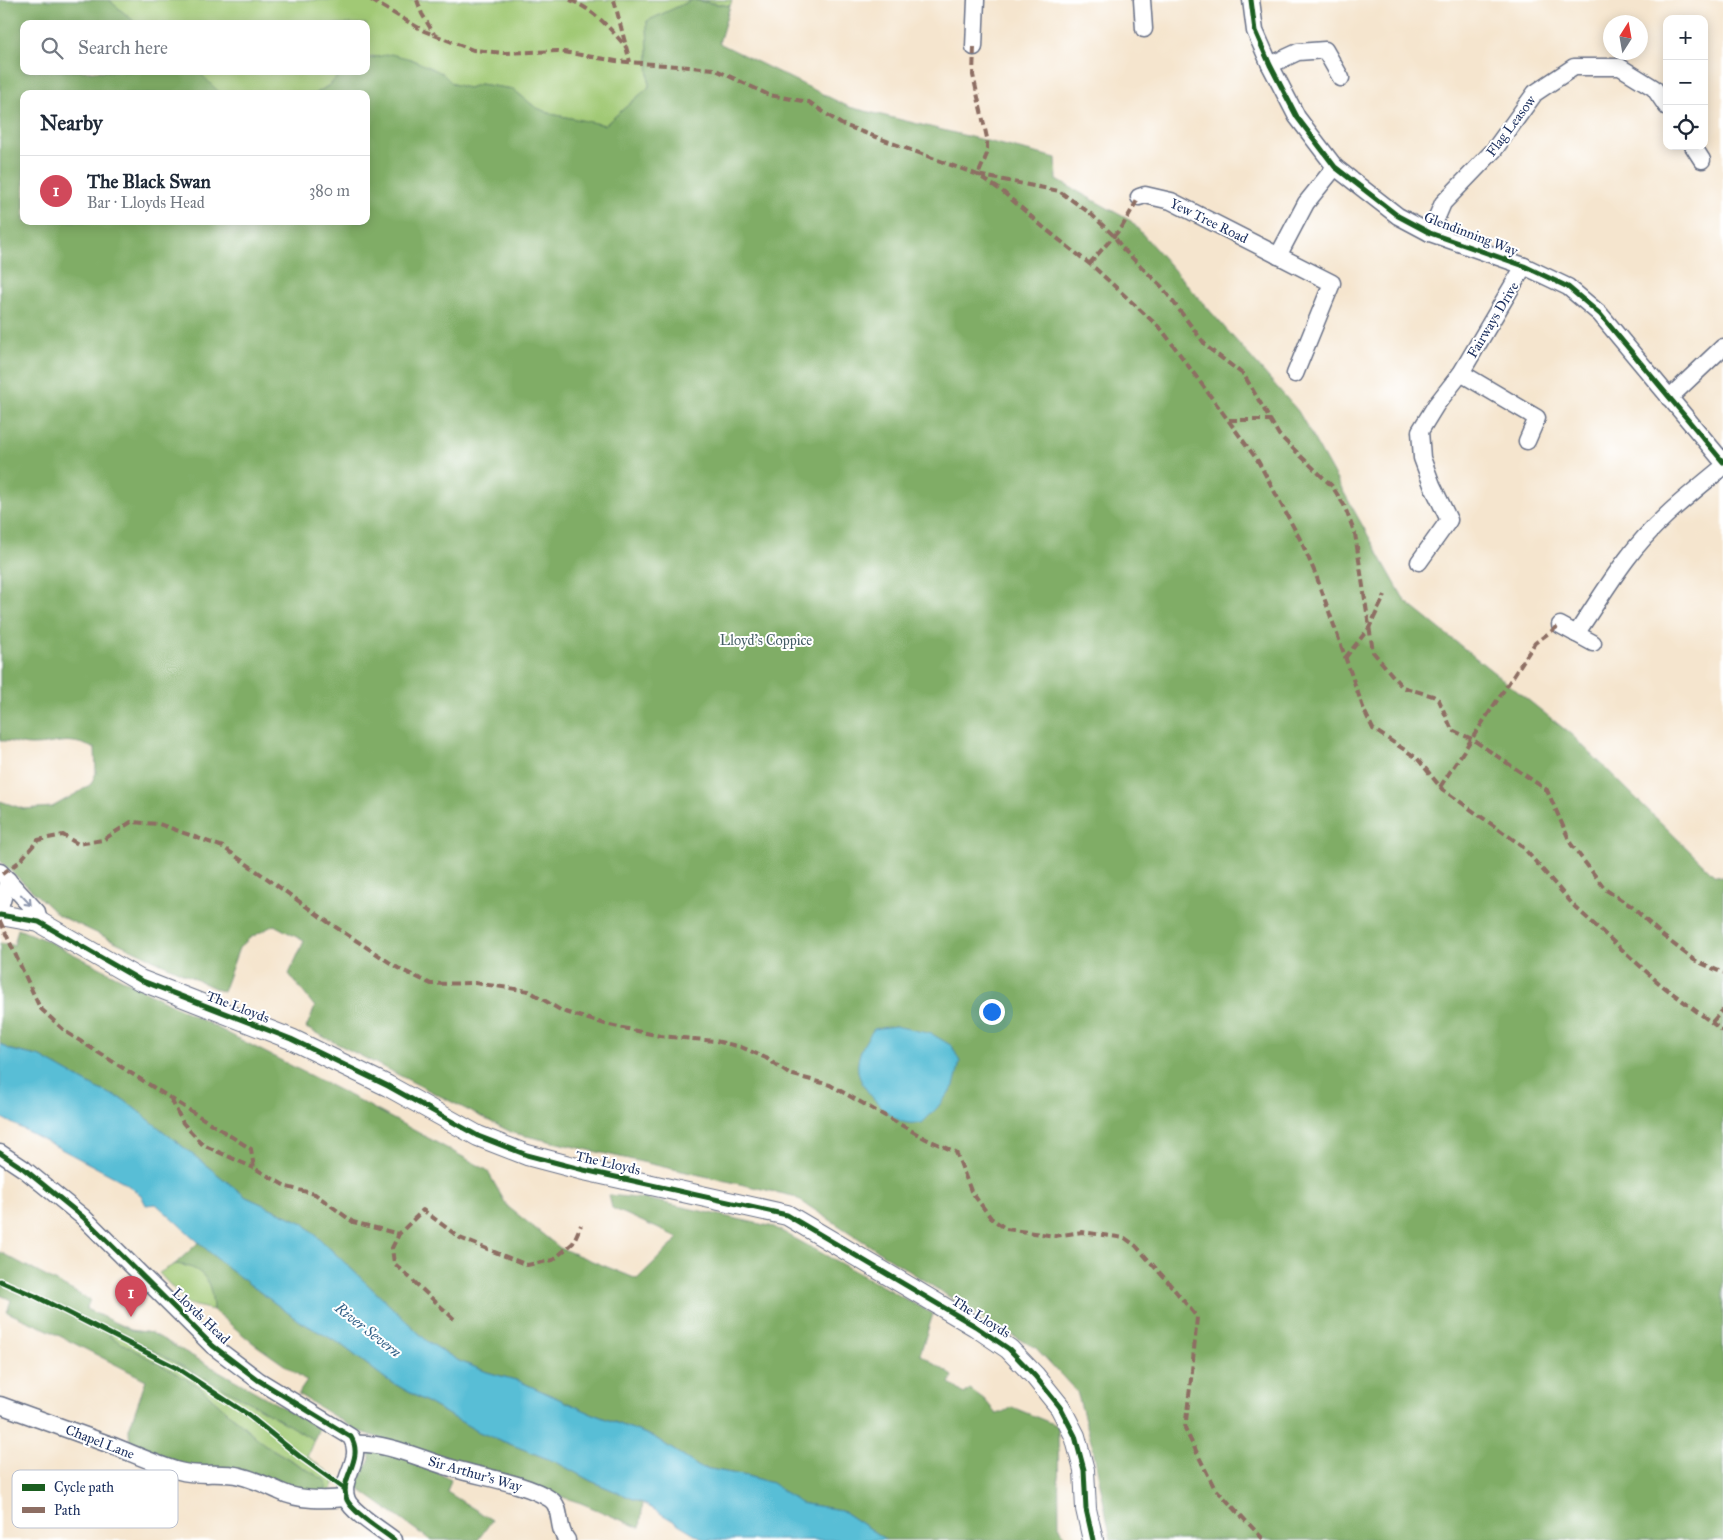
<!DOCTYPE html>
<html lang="en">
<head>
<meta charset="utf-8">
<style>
	:root { --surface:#fff; --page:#f6f6f7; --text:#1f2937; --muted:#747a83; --line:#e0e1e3; --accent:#d1495b }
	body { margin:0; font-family:"IM FELL Great Primer",serif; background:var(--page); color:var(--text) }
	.controls { position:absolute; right:15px; top:15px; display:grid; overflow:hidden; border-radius:10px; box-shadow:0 2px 12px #0003 }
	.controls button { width:45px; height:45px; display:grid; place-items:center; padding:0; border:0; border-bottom:1px solid var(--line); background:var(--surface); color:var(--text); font:25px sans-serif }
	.compass { position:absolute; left:1603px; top:15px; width:45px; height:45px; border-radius:50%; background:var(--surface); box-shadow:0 2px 12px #0003; rotate:11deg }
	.you { position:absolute; left:991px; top:1011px; width:18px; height:18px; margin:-12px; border:4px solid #fff; border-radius:50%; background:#1a73e8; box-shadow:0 0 0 8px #1a73e833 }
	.badge { display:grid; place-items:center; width:32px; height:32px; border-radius:50%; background:var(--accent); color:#fff; font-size:16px; font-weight:700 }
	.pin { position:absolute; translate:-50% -41px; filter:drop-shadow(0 1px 2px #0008) }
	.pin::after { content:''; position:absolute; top:26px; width:18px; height:15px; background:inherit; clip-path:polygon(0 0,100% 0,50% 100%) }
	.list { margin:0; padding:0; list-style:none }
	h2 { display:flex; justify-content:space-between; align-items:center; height:65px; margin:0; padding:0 20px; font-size:21px }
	h2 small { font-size:16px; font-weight:400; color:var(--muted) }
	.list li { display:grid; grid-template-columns:32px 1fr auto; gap:15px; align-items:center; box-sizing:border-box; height:70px; padding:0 20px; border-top:1px solid var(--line) }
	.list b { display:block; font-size:19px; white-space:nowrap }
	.list p { margin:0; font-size:16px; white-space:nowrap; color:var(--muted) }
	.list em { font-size:16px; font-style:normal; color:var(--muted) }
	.icon { flex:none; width:28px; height:28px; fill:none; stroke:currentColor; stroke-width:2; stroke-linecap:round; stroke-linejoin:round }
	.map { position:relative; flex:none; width:1723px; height:1540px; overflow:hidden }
	.search { position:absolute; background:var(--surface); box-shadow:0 2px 12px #0003; left:20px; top:20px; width:350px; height:55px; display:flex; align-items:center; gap:12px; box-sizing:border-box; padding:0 18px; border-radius:10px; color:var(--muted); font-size:19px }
	.panel { position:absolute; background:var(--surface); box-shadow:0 2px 12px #0003; left:20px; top:90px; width:350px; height:135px; border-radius:10px }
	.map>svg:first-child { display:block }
</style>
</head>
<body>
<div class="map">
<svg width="1723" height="1540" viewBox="0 0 1723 1540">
	<rect width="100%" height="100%" fill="#fff"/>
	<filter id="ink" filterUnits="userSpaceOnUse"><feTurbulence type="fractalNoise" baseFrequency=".02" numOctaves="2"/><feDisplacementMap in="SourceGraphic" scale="10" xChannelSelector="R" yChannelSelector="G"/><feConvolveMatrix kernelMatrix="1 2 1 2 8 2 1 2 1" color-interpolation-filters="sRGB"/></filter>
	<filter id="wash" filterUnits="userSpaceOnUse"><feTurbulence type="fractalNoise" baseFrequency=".0096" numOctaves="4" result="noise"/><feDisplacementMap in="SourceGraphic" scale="20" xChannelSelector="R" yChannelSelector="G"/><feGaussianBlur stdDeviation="1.12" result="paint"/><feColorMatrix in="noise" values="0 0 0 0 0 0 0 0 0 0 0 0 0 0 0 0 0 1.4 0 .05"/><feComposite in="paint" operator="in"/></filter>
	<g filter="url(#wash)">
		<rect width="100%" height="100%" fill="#f5e5ce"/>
		<g fill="#a1c975" stroke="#5e7c6a">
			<polygon points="109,0 692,0 647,21 649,87 605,125 551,114 535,107 513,89 480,84 468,88 453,84 442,73 372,56 366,59 366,24 137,24"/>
			<polygon points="696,0 732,0 730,6"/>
			<polygon points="198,71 342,71 331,84 315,94 221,94"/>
			<path d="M175,1264c30,3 37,18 38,46l-25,-6 -29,-31z"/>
			<path d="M116,1331l137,73 61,36 -7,16 28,21c-1,8 -2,15 -11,17l2,-13 -62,-37 -67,-59 -89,-49z"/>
		</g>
		<g fill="#80ad66" stroke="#4e6e62">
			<path d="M0,0h109l28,24h-113v47h174l23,23h-197v127h342v-127h-51l16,-10 11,-13h24v-12l25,-5 20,5 31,14 11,11 15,4 12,-4 33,5 22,18 16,7 54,11 44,-38 -2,-66 45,-21 38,6 -11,37 130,64 207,51 1,22 74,41 167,190 107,190 168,135 141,139 9,2v663h-612l-18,-92 -16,-56 -41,-44 -40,-21 -203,-131 -280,-63 -207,-105 9,-21 -26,-33 15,-33 -30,-16 -24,13 -11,10 -16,44 -165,-77 -58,-54v-60l24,8 28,-2 27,-15 12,-8 5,-11 -1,-24c-29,-14 -36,-4 -64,-4 -11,0 -20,-5 -31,-4z"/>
			<polygon points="18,929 50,942 360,1101 487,1170 507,1206 560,1248 637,1279 679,1238 612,1208 609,1195 646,1199 774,1227 933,1314 920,1354 953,1376 950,1383 964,1394 970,1389 984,1399 996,1413 1003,1413 1012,1407 1058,1426 1059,1525 1066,1540 886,1540 841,1510 799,1503 772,1483 747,1476 699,1467 654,1437 590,1413 519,1381 487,1372 459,1361 428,1342 303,1223 246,1197 124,1100 96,1088 41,1057 11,1050 0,1044 0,943 14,945"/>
			<path d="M199,1242l26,24 74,55 40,22 47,36 28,16 65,37 77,30 35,19 52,22 -3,25 -59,-25 -223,-72 -60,-37 9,-13 -54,-38 -40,-33c-1,-28 -8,-43 -38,-46z"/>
			<polygon points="0,1252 90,1300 86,1309 131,1330 152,1333 319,1428 314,1440 253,1404 116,1331 109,1336 197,1385 265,1445 326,1481 327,1486 324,1494 311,1495 189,1467 130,1449 129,1429 146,1380 48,1330 7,1312 11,1300 0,1295"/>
			<polygon points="370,1450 416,1461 451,1480 447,1492 492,1520 478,1540 430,1540 356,1487 370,1459"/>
		</g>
		<g fill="#59bed6" stroke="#3a769a">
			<path d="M895,1026l37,8 20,12 8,16 -6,24 -17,22 -15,15c-6,0 -14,1 -19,-1 -16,-6 -43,-34 -45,-51 -2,-16 7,-30 16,-42z"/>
			<polygon points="0,1044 11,1050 41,1057 96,1088 124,1100 246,1197 303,1223 428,1342 459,1361 487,1372 519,1381 590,1413 654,1437 699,1467 747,1476 772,1483 800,1503 841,1510 886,1540 705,1540 643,1503 591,1481 556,1462 479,1432 386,1379 339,1343 299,1321 225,1266 156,1204 146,1205 141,1195 122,1181 0,1117"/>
		</g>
	</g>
	<g filter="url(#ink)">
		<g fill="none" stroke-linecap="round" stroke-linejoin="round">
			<g stroke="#676f85" stroke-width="19">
				<g id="minor">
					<polyline points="1142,0 1144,29"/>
					<polyline points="1251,0 1255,31 1270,65 1297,117 1335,167 1398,216 1430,233 1524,266 1568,287 1600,314 1723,462"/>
					<polyline points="974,47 976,0"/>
					<polyline points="1270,65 1298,52 1325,50 1341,78"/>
					<polyline points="1693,146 1702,160"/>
					<polyline points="1139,197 1145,195 1171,201 1332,283 1295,374"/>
					<polyline points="1430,233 1443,203 1494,150 1535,93 1574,67 1620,67 1654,88 1667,107"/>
					<polyline points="1278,256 1306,203 1335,167"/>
					<polyline points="1461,373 1537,418 1527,441"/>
					<polyline points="1669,398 1723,347"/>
					<polyline points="1419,562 1449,520 1432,485 1422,458 1420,431 1436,405 1461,373 1524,266"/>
					<polyline points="1560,625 1593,643"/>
					<path d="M1576,634c17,-25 32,-50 50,-74 26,-36 63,-65 97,-93"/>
					<polyline points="0,872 37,912 39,922"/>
					<polyline points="0,908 8,880"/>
					<path d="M0,1153l24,16 59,48 130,129 45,34 93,57c14,23 -13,41 -4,63 6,13 36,31 47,40"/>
					<path d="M0,1405c36,13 72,26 108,39 24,9 47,20 71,27 20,6 41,0 61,5 16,4 24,8 39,15 20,10 46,9 67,7"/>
					<path d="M355,1444c34,-2 67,16 100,25 27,8 73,15 95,30 13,8 6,29 17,41"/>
				</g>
			</g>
			<g stroke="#676f85" stroke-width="22">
				<polyline id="tertiary" points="0,915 39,922 140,980 291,1039 388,1086 478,1136 527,1155 584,1170 787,1215 975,1326 1009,1349 1035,1376 1060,1407 1075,1436 1084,1470 1086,1509 1093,1540"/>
			</g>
			<use href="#minor" stroke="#fff" stroke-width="16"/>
			<use href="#tertiary" stroke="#fff" stroke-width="20"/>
			<g stroke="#8d6e63" stroke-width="4" stroke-dasharray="8 4" stroke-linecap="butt">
				<polyline points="371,0 424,31 473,50 504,53 558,51 616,61 714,69 769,95 809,102 841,124 978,175 1002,191 1043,227 1096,269 1162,330 1258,461 1301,541 1316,575 1364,710 1373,729 1417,758 1442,789 1521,845 1575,907 1660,984 1723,1031"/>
				<polyline points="417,0 422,14 434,34"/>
				<path d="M570,0c23,9 40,28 56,47"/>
				<polyline points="614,0 630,62"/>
				<polyline points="974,47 973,75 987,138 987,154 978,175 1059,191 1091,214 1114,236 1123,249 1162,287 1207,347 1244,375 1279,435 1332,486 1344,505 1355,534 1373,652 1402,687 1433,696 1439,700 1452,730 1472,739 1547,790 1571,844 1606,890 1631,906 1663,936 1694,960 1723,973"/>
				<polyline points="1089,264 1122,227 1139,197"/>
				<polyline points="1229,420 1271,420"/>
				<polyline points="1345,658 1369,628 1385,595"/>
				<polyline points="1440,787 1535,643 1560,625"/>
				<polyline points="2,874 19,862 38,840 63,835 78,844 103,840 131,822 159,824 223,847 328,922 398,968 431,984 475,983 529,991 562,1011 605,1024 660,1036 716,1041 741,1047 766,1058 789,1074 830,1085 926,1139 956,1152 971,1191 991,1218 1006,1229 1055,1236 1082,1232 1125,1238 1136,1246 1168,1282 1197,1317 1192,1371 1185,1429 1214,1487 1264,1540"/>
				<polyline points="0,921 40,1008 66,1032 251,1149 254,1168 287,1187 315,1194 353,1222 399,1234"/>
				<polyline points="1712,1022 1723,1010"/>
				<polyline points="171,1099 183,1123 203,1145 254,1168"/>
				<polyline points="454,1319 394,1263 392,1248 399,1234 423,1210 460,1238 527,1265 553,1260 573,1243 581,1225"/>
			</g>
			<g stroke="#fff" stroke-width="8">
				<g id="cycleway">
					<polyline points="1251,0 1255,31 1270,65 1297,117 1335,167 1398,216 1430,233 1524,266 1568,287 1600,314 1723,462"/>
					<polyline points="0,915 39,922 140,980 291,1039 388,1086 478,1136 527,1155 584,1170 787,1215 975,1326 1009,1349 1035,1376 1060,1407 1075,1436 1084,1470 1086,1509 1093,1540"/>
					<path d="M0,1153l24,16 59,48 130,129 45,34 93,57c14,23 -13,41 -4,63 6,13 36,31 47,40"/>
					<polyline points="0,1281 35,1296 177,1368 247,1414 299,1456 345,1489"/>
				</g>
			</g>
			<use href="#cycleway" stroke="#1b5e20" stroke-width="5"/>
		</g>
		<defs><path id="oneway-shaft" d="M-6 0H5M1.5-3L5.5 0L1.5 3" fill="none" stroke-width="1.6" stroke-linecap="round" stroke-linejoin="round" transform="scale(1.25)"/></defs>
		<use stroke="#8d97ae" href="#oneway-shaft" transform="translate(26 900) rotate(47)"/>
	</g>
	<g text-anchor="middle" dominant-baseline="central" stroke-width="4" stroke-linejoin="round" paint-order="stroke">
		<g font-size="14" fill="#1b2f5e" stroke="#fff">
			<text transform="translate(1511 126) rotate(-53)">Flag Leasow</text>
			<text transform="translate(1209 221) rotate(26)">Yew Tree Road</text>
			<text transform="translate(1471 234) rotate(21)">Glendinning Way</text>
			<text transform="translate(1493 320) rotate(-59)">Fairways Drive</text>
			<text transform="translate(238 1007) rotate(21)">The Lloyds</text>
			<text transform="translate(608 1163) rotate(13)">The Lloyds</text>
			<text transform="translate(201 1316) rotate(44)">Lloyds Head</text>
			<text transform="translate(981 1317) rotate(32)">The Lloyds</text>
			<text transform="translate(100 1442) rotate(21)">Chapel Lane</text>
			<text transform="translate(475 1474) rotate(16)">Sir Arthur's Way</text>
		</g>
		<g font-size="14" fill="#435d65" stroke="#fff">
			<text x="766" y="640">Lloyd's Coppice</text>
		</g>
		<g font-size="15" font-style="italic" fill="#316188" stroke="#fff">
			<text transform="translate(368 1330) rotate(38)">River Severn</text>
		</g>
	</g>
	<rect x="12" y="1470" width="166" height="58" rx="8" fill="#fff" stroke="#bbc1cf" stroke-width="1"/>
	<rect x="22" y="1484" width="23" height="7" fill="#1b5e20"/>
	<rect x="22" y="1507" width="23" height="6" fill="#8d6e63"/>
	<g font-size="14" fill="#1b2f5e">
		<text x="54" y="1492">Cycle path</text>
		<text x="54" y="1515">Path</text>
	</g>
</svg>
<div class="controls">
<button>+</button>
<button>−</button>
<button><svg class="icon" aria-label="locate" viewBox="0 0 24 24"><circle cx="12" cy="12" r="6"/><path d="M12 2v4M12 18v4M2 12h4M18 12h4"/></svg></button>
</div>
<svg class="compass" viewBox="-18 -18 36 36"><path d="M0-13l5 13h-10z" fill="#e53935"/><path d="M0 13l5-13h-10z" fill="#747a83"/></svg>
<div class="you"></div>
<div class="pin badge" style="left:131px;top:1317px">1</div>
<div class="search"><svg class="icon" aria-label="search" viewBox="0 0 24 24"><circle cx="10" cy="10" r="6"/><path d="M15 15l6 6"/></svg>Search here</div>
<section class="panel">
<h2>Nearby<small></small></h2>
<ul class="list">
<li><span class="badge">1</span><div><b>The Black Swan</b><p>Bar · Lloyds Head</p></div><em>380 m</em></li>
</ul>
</section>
</div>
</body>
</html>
